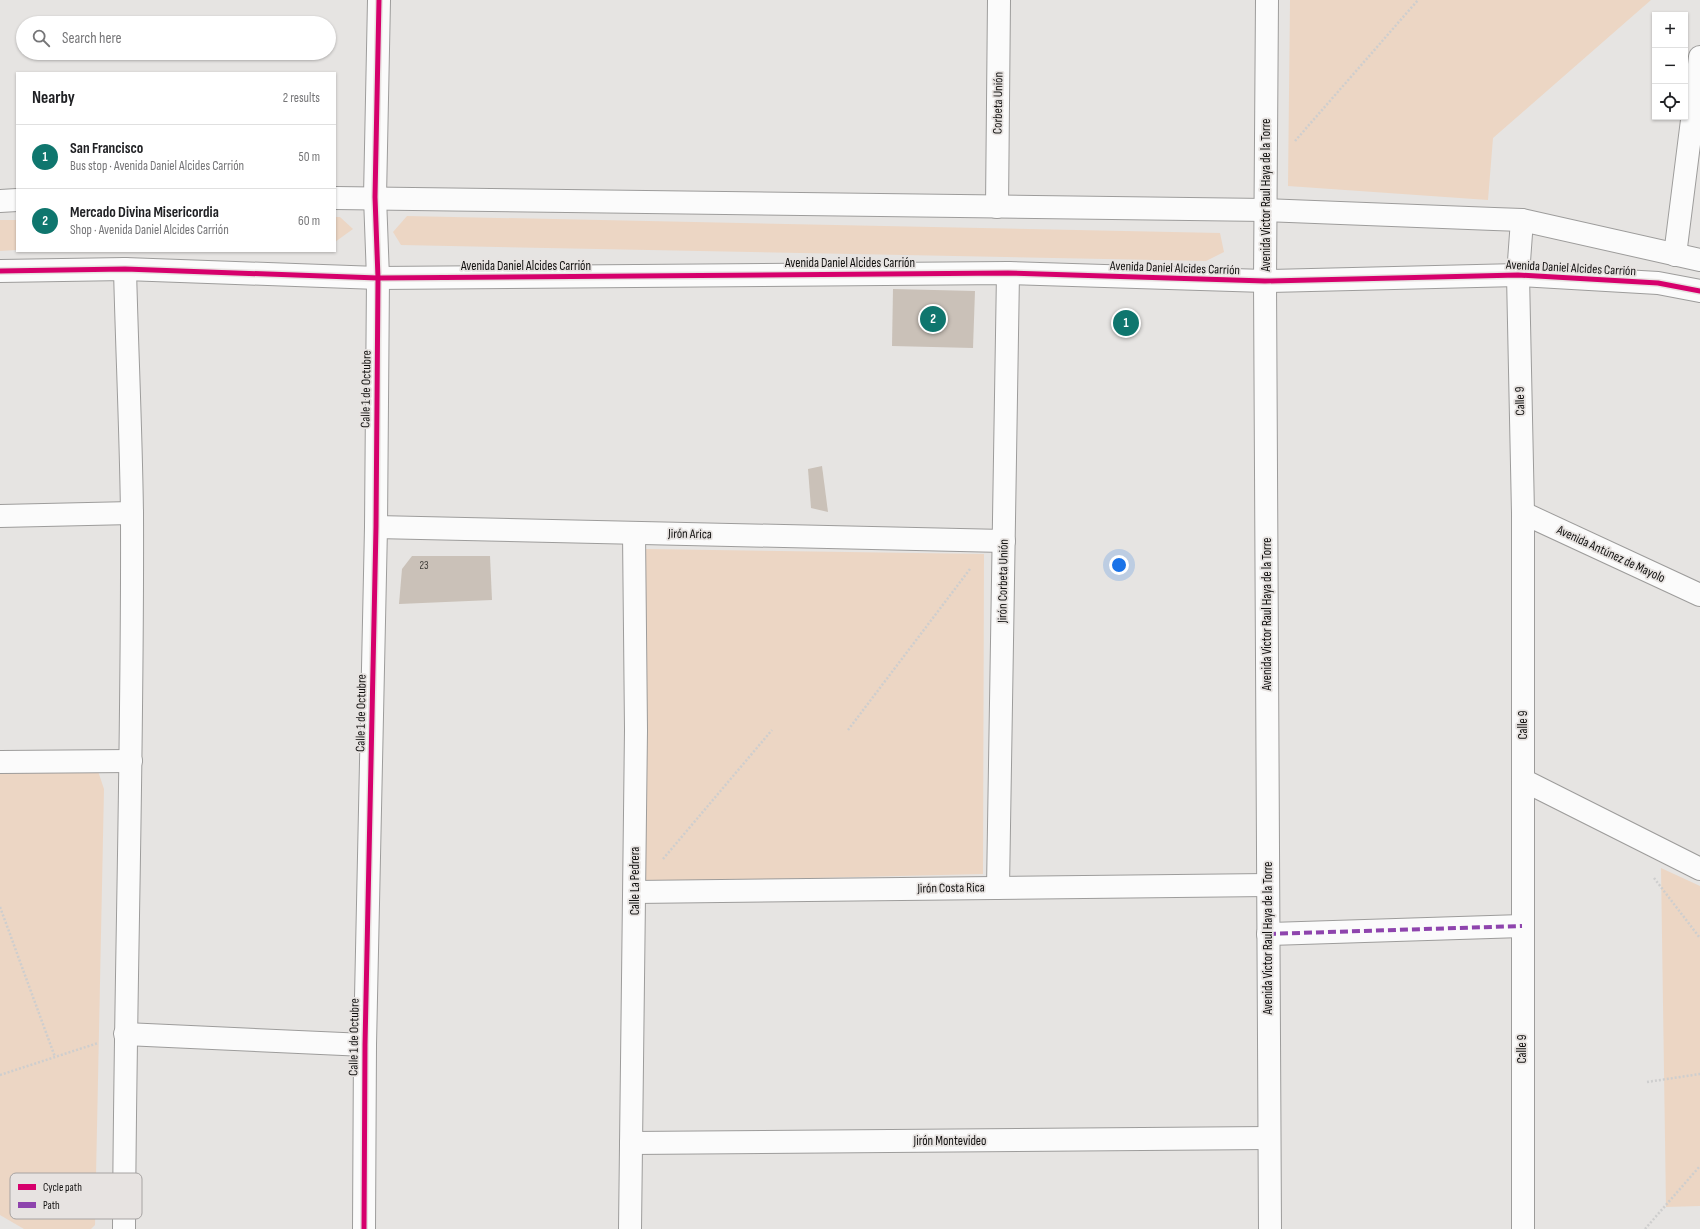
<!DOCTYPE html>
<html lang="en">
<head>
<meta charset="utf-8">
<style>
	:root { --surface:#fff; --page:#f6f6f6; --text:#202124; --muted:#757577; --line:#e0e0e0; --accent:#0f766e }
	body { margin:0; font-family:"Sofia Sans Condensed",sans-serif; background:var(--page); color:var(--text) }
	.controls { position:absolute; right:12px; top:12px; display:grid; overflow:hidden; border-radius:0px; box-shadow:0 1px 3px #0004 }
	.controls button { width:36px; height:36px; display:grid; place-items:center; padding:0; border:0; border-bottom:1px solid var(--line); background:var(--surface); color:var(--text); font:20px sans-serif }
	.you { position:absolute; left:1119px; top:565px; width:14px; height:14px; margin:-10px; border:3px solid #fff; border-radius:50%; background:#1a73e8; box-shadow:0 0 0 6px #1a73e833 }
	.badge { display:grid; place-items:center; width:26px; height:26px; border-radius:50%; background:var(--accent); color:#fff; font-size:13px; font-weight:700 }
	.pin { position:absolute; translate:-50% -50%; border:2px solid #fff; box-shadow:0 1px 4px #0006 }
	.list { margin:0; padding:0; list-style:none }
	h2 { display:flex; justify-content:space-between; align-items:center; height:52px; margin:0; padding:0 16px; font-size:17px }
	h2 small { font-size:13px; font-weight:400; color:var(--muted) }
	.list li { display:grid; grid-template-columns:26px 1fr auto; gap:12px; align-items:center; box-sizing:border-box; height:64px; padding:0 16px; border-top:1px solid var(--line) }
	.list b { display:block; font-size:15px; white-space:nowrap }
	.list p { margin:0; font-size:13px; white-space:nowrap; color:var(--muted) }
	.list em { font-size:13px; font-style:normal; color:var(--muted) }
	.icon { flex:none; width:22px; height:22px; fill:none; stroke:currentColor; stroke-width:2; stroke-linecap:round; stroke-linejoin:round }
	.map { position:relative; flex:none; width:1700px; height:1229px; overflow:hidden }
	.search { position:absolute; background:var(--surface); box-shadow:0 1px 3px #0004; left:16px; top:16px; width:320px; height:44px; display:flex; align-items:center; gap:10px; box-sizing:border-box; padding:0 14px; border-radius:22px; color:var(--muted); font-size:15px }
	.panel { position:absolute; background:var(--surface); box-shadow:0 1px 3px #0004; left:16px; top:72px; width:320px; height:180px; border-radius:0px }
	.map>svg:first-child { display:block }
</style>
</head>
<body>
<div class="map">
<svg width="1700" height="1229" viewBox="0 0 1700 1229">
	<rect width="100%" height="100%" fill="#e6e4e2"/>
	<g fill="#ecd6c4">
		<polygon points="1290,0 1651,0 1493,138 1488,200 1288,186"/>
		<polygon points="407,216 1220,233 1224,252 1206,261 401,245 393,232"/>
		<polygon points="335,217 340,217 353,229 335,242"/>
		<polygon points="0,220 17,220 17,250 0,251"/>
		<polygon points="644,549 984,554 983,874 642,882"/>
		<polygon points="98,771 104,789 95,1225 91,1229 24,1229 0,1215 0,773"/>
		<polygon points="1661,868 1700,886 1700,1206 1666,1207"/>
	</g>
	<g fill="#cac1b8">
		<polygon points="893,289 975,291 973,348 892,346"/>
		<polygon points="822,466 828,512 811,508 808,469"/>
		<polygon points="412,556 490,556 492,600 399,604 402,569"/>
	</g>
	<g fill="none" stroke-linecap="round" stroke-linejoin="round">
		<g stroke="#9d9c9b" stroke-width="24">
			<g id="minor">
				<polyline points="1267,0 1265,281 1270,1229"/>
				<polyline points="335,198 1266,210 1494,219 1522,220 1700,260"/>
				<polyline points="0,201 17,200"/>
				<polyline points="997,207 999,0"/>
				<polyline points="1522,220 1518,275 1523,513 1523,1229"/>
				<polyline points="1675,255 1700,57"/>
				<polyline points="0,271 125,269 378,278 1008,273 1265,281 1518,275 1658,283 1700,291"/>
				<polyline points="1523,513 1700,595"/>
				<polyline points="0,516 132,513"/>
				<polyline points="376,527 1004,541"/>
				<polyline points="0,762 131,761"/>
				<polyline points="1523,780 1700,869"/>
				<polyline points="998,888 1008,273"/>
				<polyline points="635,892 1268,885"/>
				<polyline points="1268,934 1522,926"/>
				<polyline points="125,1034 365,1045"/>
				<polyline points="631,1143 1269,1138"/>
				<path d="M124,1229c1,-238 9,-476 8,-714 -1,-82 -5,-164 -7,-246"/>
				<polyline points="364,1229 365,1045 376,527 378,278 375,197 379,0"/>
				<polyline points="630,1229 636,730 634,533"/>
			</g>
		</g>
		<g stroke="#cecece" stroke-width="2.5" stroke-dasharray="2 2" stroke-linecap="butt">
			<polyline points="1295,141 1418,0"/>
			<polyline points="848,730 970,569"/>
			<polyline points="663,859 772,730"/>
			<polyline points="1654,878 1700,938"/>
			<polyline points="0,907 55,1057"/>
			<polyline points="0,1075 98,1043"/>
			<polyline points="1647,1082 1700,1074"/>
			<polyline points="1645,1229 1700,1166"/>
		</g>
		<use href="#minor" stroke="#fbfbfb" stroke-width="22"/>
		<polyline stroke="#8e44ad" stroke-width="4" stroke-dasharray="8 4" stroke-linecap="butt" points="1268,934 1522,926"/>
		<g stroke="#e7e3e1" stroke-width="8">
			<g id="cycleway">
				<polyline points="0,271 125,269 378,278 1008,273 1265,281 1518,275 1658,283 1700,291"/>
				<polyline points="364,1229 365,1045 376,527 378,278 375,197 379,0"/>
			</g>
		</g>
		<use href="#cycleway" stroke="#d6006c" stroke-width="5"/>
	</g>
	<g text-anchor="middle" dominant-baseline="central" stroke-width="3.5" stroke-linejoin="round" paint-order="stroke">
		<g font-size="11" fill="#3e3c38">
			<text x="424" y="565">23</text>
		</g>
		<g font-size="13" fill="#100f0e" stroke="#e7e3e1">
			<text transform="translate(998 103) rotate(-89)">Corbeta Unión</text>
			<text transform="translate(1266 195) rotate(-90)">Avenida Victor Raul Haya de la Torre</text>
			<text x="850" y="263">Avenida Daniel Alcides Carrión</text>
			<text x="526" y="266">Avenida Daniel Alcides Carrión</text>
			<text transform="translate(1175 268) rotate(2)">Avenida Daniel Alcides Carrión</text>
			<text transform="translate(1571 268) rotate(3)">Avenida Daniel Alcides Carrión</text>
			<text transform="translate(366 389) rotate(-89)">Calle 1 de Octubre</text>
			<text transform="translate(1520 401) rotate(-91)">Calle 9</text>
			<text transform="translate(690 534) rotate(1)">Jirón Arica</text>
			<text transform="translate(1611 554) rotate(25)">Avenida Antúnez de Mayolo</text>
			<text transform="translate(1003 581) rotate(-89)">Jirón Corbeta Unión</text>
			<text transform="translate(1267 614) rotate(-90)">Avenida Victor Raul Haya de la Torre</text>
			<text transform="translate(361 713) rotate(-89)">Calle 1 de Octubre</text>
			<text transform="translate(1523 725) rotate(-90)">Calle 9</text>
			<text transform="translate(635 881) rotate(-90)">Calle La Pedrera</text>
			<text transform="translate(951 888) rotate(-1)">Jirón Costa Rica</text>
			<text transform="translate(1268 938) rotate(-90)">Avenida Victor Raul Haya de la Torre</text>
			<text transform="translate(354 1037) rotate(-89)">Calle 1 de Octubre</text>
			<text transform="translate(1522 1049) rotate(-90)">Calle 9</text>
			<text x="950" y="1141">Jirón Montevideo</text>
		</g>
	</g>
	<rect x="10" y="1173" width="132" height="46" rx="6" fill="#e7e3e1" stroke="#a6a3a2" stroke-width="1"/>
	<rect x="18" y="1184" width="18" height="6" fill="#d6006c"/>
	<rect x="18" y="1202" width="18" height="6" fill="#8e44ad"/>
	<g font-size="11" fill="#100f0e">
		<text x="43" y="1191">Cycle path</text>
		<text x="43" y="1209">Path</text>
	</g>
</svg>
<div class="controls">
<button>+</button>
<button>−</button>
<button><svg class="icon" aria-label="locate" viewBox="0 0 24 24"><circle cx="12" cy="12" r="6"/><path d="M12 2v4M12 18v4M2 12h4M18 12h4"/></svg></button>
</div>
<div class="you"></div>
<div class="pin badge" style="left:1126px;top:323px">1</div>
<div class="pin badge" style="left:933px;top:319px">2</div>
<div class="search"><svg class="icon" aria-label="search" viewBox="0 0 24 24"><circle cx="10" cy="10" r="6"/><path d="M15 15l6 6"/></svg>Search here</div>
<section class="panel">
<h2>Nearby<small>2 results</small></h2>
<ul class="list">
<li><span class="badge">1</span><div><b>San Francisco</b><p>Bus stop · Avenida Daniel Alcides Carrión</p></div><em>50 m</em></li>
<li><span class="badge">2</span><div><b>Mercado Divina Misericordia</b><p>Shop · Avenida Daniel Alcides Carrión</p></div><em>60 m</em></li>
</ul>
</section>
</div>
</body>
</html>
